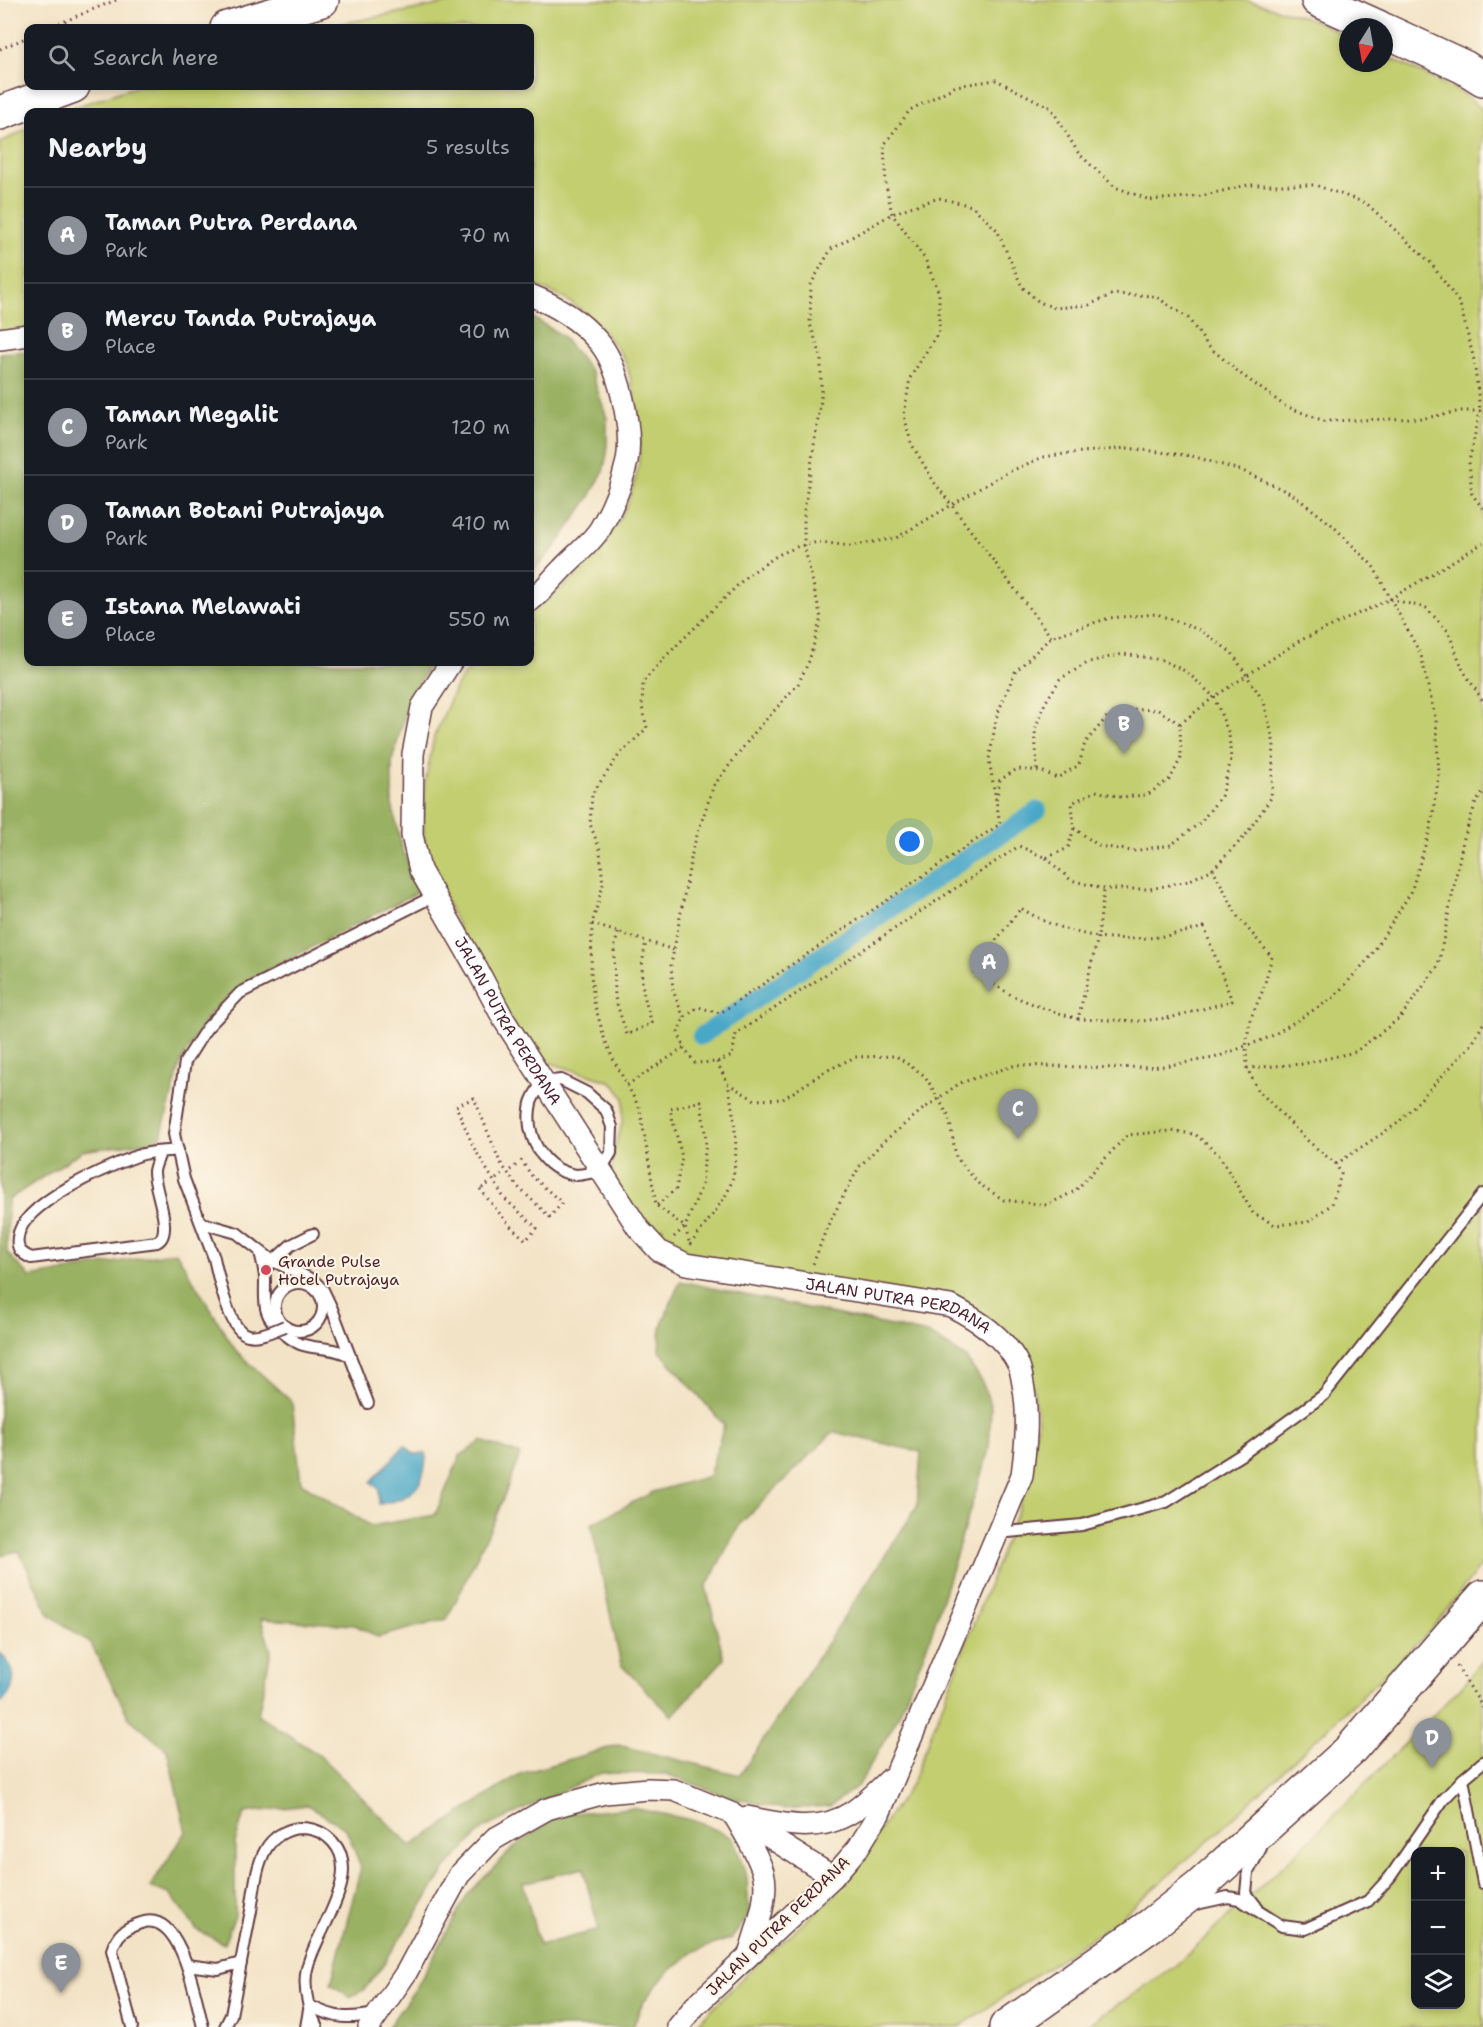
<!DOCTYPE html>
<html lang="en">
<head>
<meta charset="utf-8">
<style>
	:root { --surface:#171b24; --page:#20242c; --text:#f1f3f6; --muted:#9ea1a6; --line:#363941; --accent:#8c9099 }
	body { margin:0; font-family:"Shantell Sans",sans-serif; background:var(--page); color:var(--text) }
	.controls { position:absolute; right:18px; bottom:18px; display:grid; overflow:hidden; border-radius:12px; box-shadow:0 3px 9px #0003 }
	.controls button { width:54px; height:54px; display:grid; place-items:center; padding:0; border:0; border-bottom:2px solid var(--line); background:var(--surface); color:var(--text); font:30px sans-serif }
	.compass { position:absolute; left:1339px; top:18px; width:54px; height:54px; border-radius:50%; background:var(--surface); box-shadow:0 3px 9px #0003; rotate:191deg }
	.you { position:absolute; left:910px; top:842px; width:21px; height:21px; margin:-15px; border:4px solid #fff; border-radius:50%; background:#1a73e8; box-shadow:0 0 0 9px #1a73e833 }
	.badge { display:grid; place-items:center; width:39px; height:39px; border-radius:50%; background:var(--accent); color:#fff; font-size:20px; font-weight:700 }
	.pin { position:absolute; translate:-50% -50px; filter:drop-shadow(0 2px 3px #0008) }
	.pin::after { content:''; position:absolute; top:32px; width:21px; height:18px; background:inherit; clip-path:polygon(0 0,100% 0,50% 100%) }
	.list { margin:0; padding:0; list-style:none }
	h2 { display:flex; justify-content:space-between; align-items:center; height:78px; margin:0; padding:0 24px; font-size:26px }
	h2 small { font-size:20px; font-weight:400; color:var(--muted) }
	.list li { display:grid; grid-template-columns:39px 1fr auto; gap:18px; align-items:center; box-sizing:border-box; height:96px; padding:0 24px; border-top:2px solid var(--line) }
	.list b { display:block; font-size:22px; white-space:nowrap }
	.list p { margin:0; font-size:20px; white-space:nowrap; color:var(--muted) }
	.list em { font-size:20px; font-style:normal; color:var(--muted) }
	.icon { flex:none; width:33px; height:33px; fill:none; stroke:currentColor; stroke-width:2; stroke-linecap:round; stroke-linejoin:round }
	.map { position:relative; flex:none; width:1483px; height:2027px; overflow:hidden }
	.search { position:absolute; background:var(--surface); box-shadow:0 3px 9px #0003; left:24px; top:24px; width:510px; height:66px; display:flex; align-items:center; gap:15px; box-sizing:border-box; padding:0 21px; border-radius:12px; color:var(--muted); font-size:22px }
	.panel { position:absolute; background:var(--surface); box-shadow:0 3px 9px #0003; left:24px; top:108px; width:510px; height:558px; border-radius:12px }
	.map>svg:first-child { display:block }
</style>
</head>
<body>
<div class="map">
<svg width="1483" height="2027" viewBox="0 0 1483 2027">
	<rect width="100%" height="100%" fill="#fcf5e5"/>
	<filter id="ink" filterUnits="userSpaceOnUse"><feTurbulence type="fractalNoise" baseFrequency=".0167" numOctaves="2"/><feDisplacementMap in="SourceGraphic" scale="12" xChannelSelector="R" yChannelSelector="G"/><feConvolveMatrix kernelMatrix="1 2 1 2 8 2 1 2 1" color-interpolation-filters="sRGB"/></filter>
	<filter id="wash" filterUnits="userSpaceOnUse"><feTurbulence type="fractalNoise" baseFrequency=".008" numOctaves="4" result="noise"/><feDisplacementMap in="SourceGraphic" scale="24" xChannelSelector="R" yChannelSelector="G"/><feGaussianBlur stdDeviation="1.35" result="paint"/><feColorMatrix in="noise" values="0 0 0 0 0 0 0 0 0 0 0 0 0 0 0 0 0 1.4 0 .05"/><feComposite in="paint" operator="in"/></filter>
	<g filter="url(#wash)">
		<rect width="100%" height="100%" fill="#f3e3c6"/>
		<g fill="#c2ce6f" stroke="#86764d" stroke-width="1.5" fill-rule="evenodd">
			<path d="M464,0h781l64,18 39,19v26h36v-8l78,38 21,17v1453l-53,68 -216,205 -98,85 -157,106h-262l4,-7 41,-42 95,-85 75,-110 115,-297 11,-66 -6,-36 -39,-59 -282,-62 -52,-22 -44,-57 -3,-18 3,-19 8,-27 1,-22 -12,-16 -68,-21 -19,-18 -60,-102 -39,-83 -3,-37 2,-38 9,-46 23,-53 19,-22h54v-49c23,-18 49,-36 69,-60 6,-6 10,-15 14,-23 28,-45 32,-80 22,-131 -3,-13 -5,-28 -11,-40 -11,-20 -41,-51 -61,-61 -11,-6 -22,-10 -33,-15v-171h-470l77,-26h393v-58h-211z"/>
			<polygon points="28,128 28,331 0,335 0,143"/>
			<path d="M1483,1660v367h-398l90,-61 125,-116 162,-164zM1416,1852h44v152h-44z"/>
		</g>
		<g fill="#99b162" stroke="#726846" stroke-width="1.5" fill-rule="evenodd">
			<polygon points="530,316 561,335 591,371 607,418 607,454 603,472 589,498 556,546 530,574"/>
			<polygon points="28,351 28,662 431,662 409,700 392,761 392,805 402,848 420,891 243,983 208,1016 181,1062 160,1140 82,1151 8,1200 7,1253 30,1277 176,1252 236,1351 292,1402 301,1483 371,1526 435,1515 460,1456 482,1441 520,1455 495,1519 447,1619 378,1637 355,1625 261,1619 271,1651 258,1715 319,1755 411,1846 520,1774 618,1745 740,1775 917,1507 921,1452 833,1432 740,1524 706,1587 724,1659 672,1716 621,1665 591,1524 653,1492 709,1476 724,1425 659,1350 661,1327 680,1281 928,1334 965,1357 982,1381 991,1407 989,1449 930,1638 898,1717 859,1785 830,1806 784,1809 732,1798 666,1774 601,1773 484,1828 447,1867 380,1969 364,1990 350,1997 331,1984 361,1867 346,1829 308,1805 244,1813 235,1843 235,1915 224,1944 197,1930 171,1895 150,1887 186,1832 167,1750 129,1718 91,1644 49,1614 19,1551 0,1555 0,353"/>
			<path d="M633,1808l64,13 36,17 14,39 2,38 -17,23 -37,13 -29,23 -23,28 -10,25h-245l28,-39 52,-94 45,-46 47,-34zM583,1868l16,62 -60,15 -16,-62z"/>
		</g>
		<g fill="#49a7c7" stroke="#4a6379" stroke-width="1.5">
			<path d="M405,1445l9,9 12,-1c0,33 -15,47 -47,51v-15l-8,-7z"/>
			<path d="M0,1653c17,15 18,32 3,49h-3z"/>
		</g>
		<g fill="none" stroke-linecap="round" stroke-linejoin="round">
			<polyline stroke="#49a7c7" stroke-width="18" points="701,1036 1038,810"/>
		</g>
	</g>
	<g filter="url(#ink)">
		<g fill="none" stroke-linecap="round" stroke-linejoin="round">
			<g stroke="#633c42" stroke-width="14">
				<g id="lane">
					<path d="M561,1080l26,13 19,17 6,17 -1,26 -11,18c-7,1 -17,4 -24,4 -34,-5 -52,-40 -45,-72 2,-7 8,-15 11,-21z"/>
					<path d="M160,1153c-2,6 -5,12 -6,18 -1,17 21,62 3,71l-126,16c-10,-5 -15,-9 -13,-21 4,-34 89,-70 119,-81 12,-5 28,-4 41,-6"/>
					<path d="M202,1223l35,10 36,28 40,19 10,10 9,19 18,47c-19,-10 -32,-6 -50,-12 -7,-3 -13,-8 -19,-13 -19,-17 -16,-28 -16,-51 0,-10 -3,-19 -5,-28"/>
					<polyline points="214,1258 184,1179 174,1134 185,1062 206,1029 240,993 434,896"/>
					<polyline points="269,1265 291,1245 313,1234"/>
					<circle cx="299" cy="1307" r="24"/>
					<polyline points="350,1356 368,1403"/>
					<polyline points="997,1533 1082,1525 1166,1502 1244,1453 1324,1395 1483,1194"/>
					<polyline points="1463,1779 1483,1883"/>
					<polyline points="1196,1904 1228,1897 1239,1899 1282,1926 1305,1929 1368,1901 1390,1877 1443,1800 1463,1779 1483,1762"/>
					<polyline points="1256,1906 1246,1893 1248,1872 1261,1848"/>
					<polyline points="187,1965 218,1969 241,1963"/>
					<path d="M310,2006c25,13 39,13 66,8"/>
					<path d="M132,2027l-20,-77c5,-16 13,-22 29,-27 41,-15 55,78 62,104"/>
					<path d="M225,2027l6,-12c7,-35 13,-70 20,-104 3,-20 5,-45 15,-62 7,-12 20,-20 34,-21 12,0 24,4 33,14 32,35 -22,94 -27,132 -2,18 3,37 11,53"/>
					<polyline points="306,2027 309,2010"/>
				</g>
			</g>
			<g stroke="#633c42" stroke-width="24">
				<g id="street">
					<path d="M530,295c25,10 49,24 67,45 22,23 36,90 30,121 -5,23 -15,48 -27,68 -9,14 -26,27 -38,40 -10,10 -20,23 -32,32"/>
					<polyline points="0,339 28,335"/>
					<path id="s1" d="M451,662l-29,45 -9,47 -1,81 8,35 57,99 27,51 134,208 21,23 27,13 265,42c27,14 54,31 68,60 2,5 3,12 4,18 6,31 3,60 -1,91l-143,339 -21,34 -25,29 -138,129 -17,21"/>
					<path d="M735,1817c10,17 22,36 28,55 7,22 -7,60 -14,82"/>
					<path d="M747,1817c36,7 71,17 105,-5 14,-9 27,-23 39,-34"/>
					<polyline points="369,2027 406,1973 459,1875 494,1839 547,1809 605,1793 648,1789 674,1790 733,1814 833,1877"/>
				</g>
			</g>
			<g stroke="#633c42" stroke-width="36">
				<g id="primary">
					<polyline points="1318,0 1378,27"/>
					<polyline points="227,28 322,0"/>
					<polyline points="1384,30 1464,67 1483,79"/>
					<polyline points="0,113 73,86"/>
					<polyline points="1006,2027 1151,1925 1199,1887 1350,1750 1483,1597"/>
				</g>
			</g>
			<g stroke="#633c42" stroke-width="3" stroke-dasharray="1.5 4.5" stroke-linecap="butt">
				<polyline points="48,28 116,0"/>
				<polyline points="0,49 28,37"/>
				<polyline points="1390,599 1483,543"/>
				<polyline points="1051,637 934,482 911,443 904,415 910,378 939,331 939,293 925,259 892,214 886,185 884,145 910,110 956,86 996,80 1051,108 1079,154 1115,187 1150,200 1201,196 1248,185 1315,185 1366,203 1430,262 1460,304 1474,360 1480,410"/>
				<polyline points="1180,724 1214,697 1299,641 1390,599 1426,608 1448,631 1463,670 1483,701"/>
				<polyline points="1037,770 1035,729 1045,703 1060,679 1089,662 1123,654 1162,660 1187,672 1214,697 1229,734 1231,760 1221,796 1201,822 1171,845 1133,851 1099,846 1074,828"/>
				<polyline points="1046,858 1071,880 1104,889 1150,889 1188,881 1213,869"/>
				<polyline points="592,924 674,950"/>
				<path d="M1204,927l28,74 -59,16 -31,4 -64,-2 20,-82c41,4 66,1 106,-10z"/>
				<path d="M618,933l-4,16 1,49 12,37 25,-12c-11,-34 -13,-46 -6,-82"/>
				<polyline points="684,1018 673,991 671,965 693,848 702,820 714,785 755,732 798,684 809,661 821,618 804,545 804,511 821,400 821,356 810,324 811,284 831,249 892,214 910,207 939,198 972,206 997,230 1022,287 1039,302 1055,308 1089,305 1113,294 1155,296 1188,318 1208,346 1241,374 1285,406 1324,421 1425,418 1461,411 1480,411 1469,462 1472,494 1483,509"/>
				<path d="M1078,1019l-35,-11 -30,-12 -41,-25 49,-63c26,17 47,23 77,29l6,-48"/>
				<polyline points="717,1062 728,1084 755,1100 783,1099 824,1072 855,1057 896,1056 925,1076 949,1117 956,1157 979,1184 1004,1200 1047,1205 1075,1191 1127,1135 1170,1131 1195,1134 1219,1155 1253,1213 1275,1225 1308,1222 1332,1204 1341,1174 1336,1164 1309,1142 1258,1090 1247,1068 1246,1046 1250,1020 1263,990 1272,957 1238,917 1213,869 1245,836 1271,798 1274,744 1264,702 1232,653 1202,631 1157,614 1109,618 1051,637 1015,672 997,715 989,760 996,800"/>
				<polyline points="1247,1068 1303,1064 1355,1052 1400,1018 1438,966 1463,841 1476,802 1483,793"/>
				<polyline points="627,1085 684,1048 678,1032 684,1018 698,1007 720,1013 1000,824 996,800 1000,780 1017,769 1041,771 1057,778 1079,765 1085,743 1107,717 1132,709 1158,710 1180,724 1181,758 1170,779 1147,795 1121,797 1096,791 1072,803 1074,828 1068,848 1046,858 1019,846 736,1034 732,1056 717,1062 695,1063 684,1048"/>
				<polyline points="1336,1164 1398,1123 1472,1044 1483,1024"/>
				<polyline points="510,1170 518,1164"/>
				<polyline points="496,1179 504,1173"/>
				<polyline points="482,1188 490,1183"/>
				<polyline points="480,1189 509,1225 526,1240 537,1228 504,1198 474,1148 456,1106 474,1098 500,1162 518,1187 550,1217 562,1203 532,1176 521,1160"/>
				<path d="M657,1205l19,-16 6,-32 -12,-48 31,-8 5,39 -4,45 -17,42 5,18c12,-17 28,-35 38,-54 14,-30 6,-76 0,-107"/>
				<polyline points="674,1237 685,1227 656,1205 640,1109 612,1057 604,1037 594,1002 591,975 592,924 603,885 600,850 590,824 592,794 619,755 647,728 642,707 643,682 667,655 747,576 778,555 799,546 819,542 850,546 896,538 1004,474 1043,457 1072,453 1127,448 1192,456 1243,471 1292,494 1331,524 1373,566 1421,655 1436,721 1439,776 1431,826 1411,892 1371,956 1333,998 1270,1037 1214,1058 1163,1066 1117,1068 1016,1065 960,1083 922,1110 883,1142 859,1167 827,1227 812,1267"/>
				<polyline points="1457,1666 1483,1708"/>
			</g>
			<use href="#lane" stroke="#fff" stroke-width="10"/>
			<use href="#street" stroke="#fff" stroke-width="21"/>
			<use href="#primary" stroke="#fff" stroke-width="33"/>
			<g stroke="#633c42" stroke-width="14" stroke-linecap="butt">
				<path id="lane-bridge" d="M214,1258c4,17 15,74 34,77 11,3 27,-5 37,-9"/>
			</g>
			<use href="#lane-bridge" stroke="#fff" stroke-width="10"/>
		</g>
	</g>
	<circle fill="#d1495b" stroke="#fcf5e5" stroke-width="2" cx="266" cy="1270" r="6"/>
	<g text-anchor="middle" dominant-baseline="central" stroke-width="4.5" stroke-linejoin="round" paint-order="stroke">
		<g font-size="16" fill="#4a1f2b" stroke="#fcf5e5">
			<text stroke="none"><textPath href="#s1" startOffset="393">JALAN PUTRA PERDANA</textPath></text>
			<text stroke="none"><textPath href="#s1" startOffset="916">JALAN PUTRA PERDANA</textPath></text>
			<text transform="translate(778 1926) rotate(-44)">JALAN PUTRA PERDANA</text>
		</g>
		<g font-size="16" fill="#4a1f2b" stroke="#fcf5e5" text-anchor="start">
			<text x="278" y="1261">Grande Pulse<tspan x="278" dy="18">Hotel Putrajaya</tspan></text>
		</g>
	</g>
</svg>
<div class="controls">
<button>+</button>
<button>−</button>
<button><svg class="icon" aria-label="layers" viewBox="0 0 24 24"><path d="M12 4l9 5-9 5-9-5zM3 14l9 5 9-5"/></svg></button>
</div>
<svg class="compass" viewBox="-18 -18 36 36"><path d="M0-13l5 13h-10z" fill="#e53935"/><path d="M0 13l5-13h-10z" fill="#9ea1a6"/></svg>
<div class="you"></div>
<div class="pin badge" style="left:989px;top:992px">A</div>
<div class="pin badge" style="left:1124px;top:754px">B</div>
<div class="pin badge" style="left:1018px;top:1139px">C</div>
<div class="pin badge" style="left:1432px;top:1768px">D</div>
<div class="pin badge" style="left:61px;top:1993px">E</div>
<div class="search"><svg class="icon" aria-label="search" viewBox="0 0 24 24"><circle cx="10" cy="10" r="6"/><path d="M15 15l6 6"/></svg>Search here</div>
<section class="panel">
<h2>Nearby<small>5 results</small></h2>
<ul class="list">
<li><span class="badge">A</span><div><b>Taman Putra Perdana</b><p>Park</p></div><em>70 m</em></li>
<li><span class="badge">B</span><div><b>Mercu Tanda Putrajaya</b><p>Place</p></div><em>90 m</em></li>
<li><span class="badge">C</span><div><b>Taman Megalit</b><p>Park</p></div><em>120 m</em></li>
<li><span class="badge">D</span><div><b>Taman Botani Putrajaya</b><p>Park</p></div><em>410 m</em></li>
<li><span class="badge">E</span><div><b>Istana Melawati</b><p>Place</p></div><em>550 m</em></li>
</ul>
</section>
</div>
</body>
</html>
